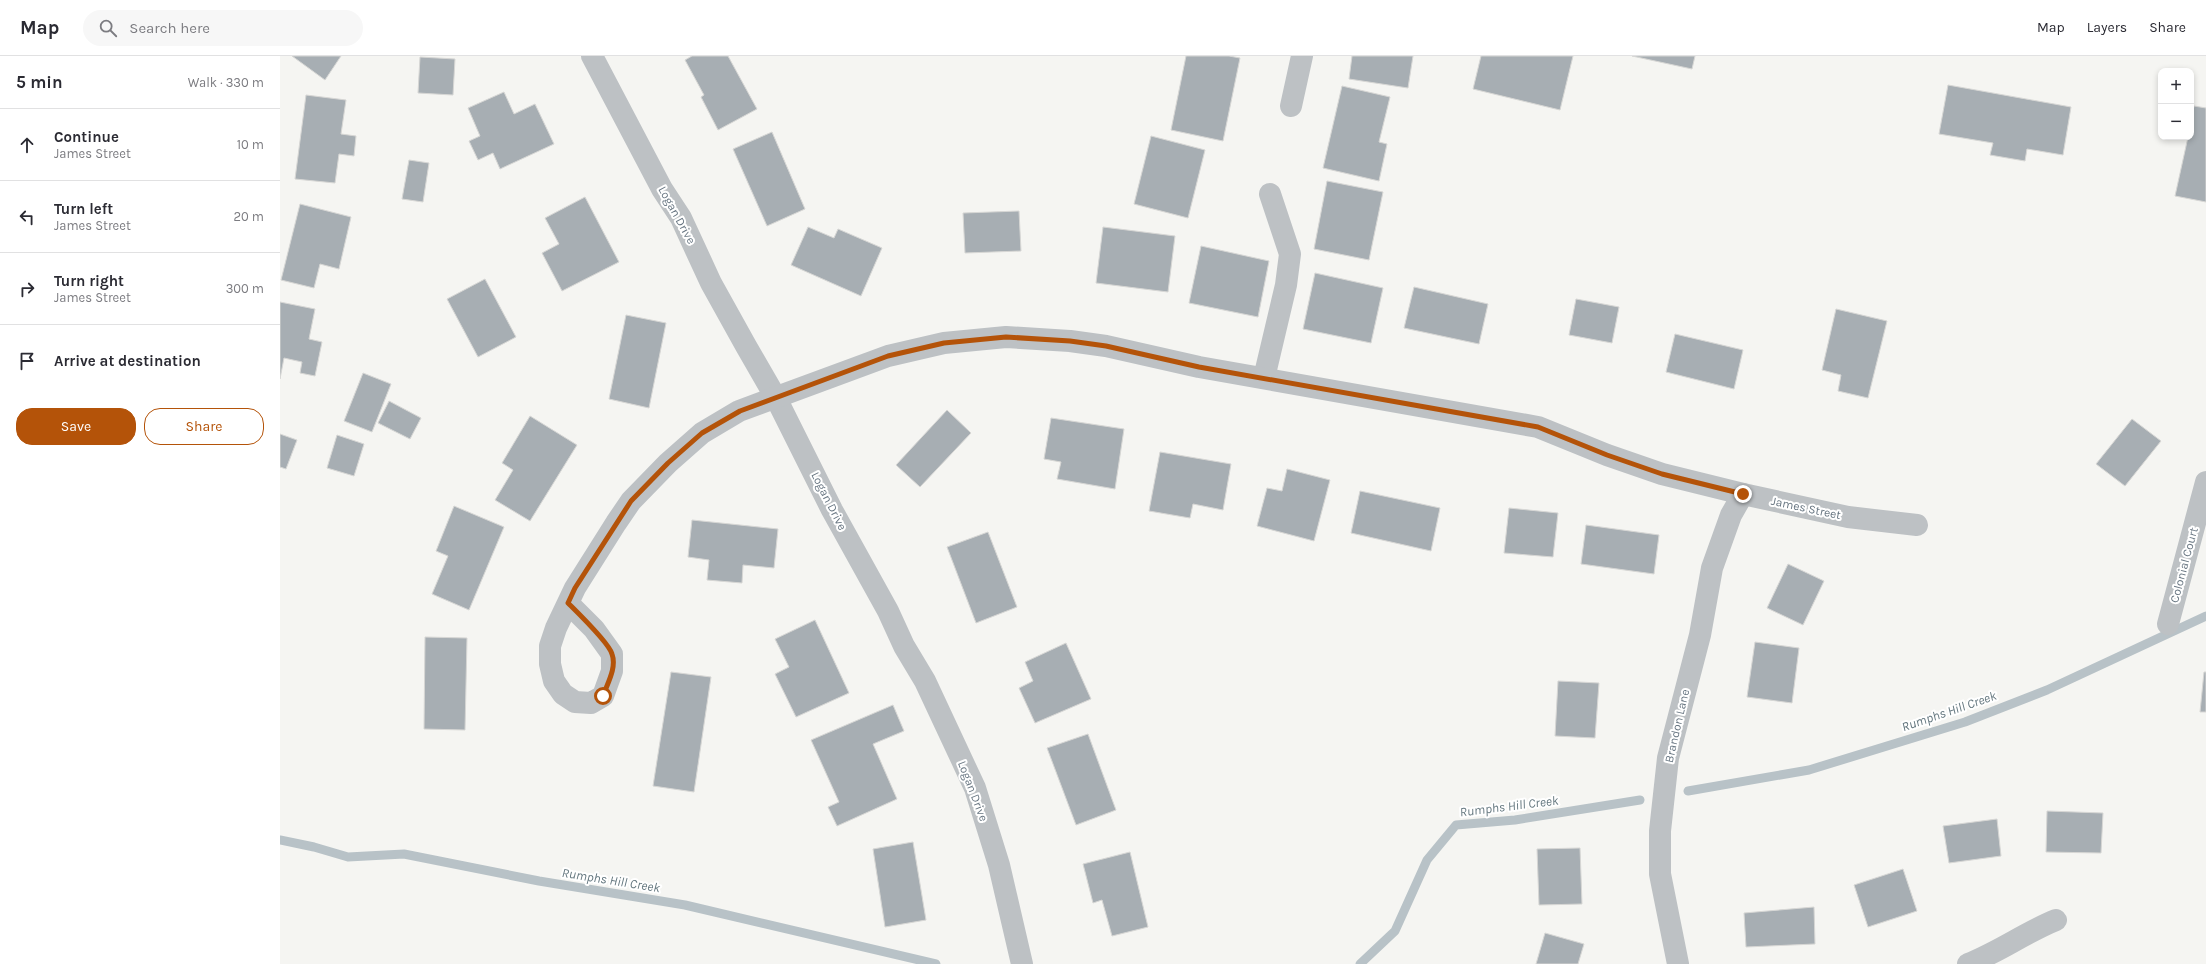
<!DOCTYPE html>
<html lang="en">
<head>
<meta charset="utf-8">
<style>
	:root { --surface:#fff; --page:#f7f7f7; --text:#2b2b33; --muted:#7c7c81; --line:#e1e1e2; --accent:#b45309 }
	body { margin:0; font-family:Karla,sans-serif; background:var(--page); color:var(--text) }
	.controls { position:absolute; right:12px; top:12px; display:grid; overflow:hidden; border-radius:8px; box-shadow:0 2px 6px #0003 }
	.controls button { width:36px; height:36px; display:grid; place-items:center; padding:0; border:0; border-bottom:1px solid var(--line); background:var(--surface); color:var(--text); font:20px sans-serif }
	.stop { position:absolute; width:12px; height:12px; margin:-9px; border:3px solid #b45309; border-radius:50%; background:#fff }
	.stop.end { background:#b45309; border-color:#fff; box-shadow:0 1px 4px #0008 }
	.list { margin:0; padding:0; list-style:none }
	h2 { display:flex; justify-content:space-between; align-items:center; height:52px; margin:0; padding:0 16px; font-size:17px }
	h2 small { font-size:13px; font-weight:400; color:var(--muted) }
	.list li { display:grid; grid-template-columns:26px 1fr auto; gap:12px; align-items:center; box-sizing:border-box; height:72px; padding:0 16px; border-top:1px solid var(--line) }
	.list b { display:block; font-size:15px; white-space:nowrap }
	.list p { margin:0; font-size:13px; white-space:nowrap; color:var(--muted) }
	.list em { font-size:13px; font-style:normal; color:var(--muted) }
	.actions { display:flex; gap:8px; padding:12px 16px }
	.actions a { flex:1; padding:9px 0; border:1px solid var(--accent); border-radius:16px; text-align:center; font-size:14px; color:var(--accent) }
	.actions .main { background:var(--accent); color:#fff }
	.icon { flex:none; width:22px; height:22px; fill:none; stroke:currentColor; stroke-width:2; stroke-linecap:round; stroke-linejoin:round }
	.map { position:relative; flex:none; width:1926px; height:908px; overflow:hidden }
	header { display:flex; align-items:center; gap:24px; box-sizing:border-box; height:56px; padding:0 20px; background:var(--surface); border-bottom:1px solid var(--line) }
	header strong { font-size:19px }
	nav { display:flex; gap:22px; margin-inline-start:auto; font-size:14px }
	.search { width:280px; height:36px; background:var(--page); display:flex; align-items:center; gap:10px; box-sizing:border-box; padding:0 14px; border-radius:22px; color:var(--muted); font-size:15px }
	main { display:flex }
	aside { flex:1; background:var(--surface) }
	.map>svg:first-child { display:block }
</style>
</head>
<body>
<header>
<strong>Map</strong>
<div class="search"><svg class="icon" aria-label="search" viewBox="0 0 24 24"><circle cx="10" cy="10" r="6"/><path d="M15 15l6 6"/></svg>Search here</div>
<nav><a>Map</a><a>Layers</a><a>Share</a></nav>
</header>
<main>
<aside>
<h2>5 min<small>Walk · 330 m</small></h2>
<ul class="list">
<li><svg class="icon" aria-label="ahead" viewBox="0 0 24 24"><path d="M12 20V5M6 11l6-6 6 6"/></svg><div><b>Continue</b><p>James Street</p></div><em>10 m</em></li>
<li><svg class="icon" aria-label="left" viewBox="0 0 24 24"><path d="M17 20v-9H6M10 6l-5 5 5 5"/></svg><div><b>Turn left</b><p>James Street</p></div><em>20 m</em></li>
<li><svg class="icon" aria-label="right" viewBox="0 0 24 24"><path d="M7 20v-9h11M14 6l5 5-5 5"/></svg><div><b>Turn right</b><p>James Street</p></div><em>300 m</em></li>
<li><svg class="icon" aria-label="arrive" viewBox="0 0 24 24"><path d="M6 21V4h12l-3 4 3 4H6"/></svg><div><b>Arrive at destination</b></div></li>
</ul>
<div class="actions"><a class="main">Save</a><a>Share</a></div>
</aside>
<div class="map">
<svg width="1926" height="908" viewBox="0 0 1926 908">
	<rect width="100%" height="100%" fill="#f5f5f2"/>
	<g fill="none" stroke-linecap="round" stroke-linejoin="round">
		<g stroke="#b8c2c7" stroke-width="9">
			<polyline points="1408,735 1529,714 1685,666 1767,634 1926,560"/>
			<polyline points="0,784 34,791 68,801 124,798 259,825 405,849 656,908"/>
			<polyline points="1080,908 1115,875 1147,804 1176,769 1235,764 1360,744"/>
		</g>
	</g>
	<g fill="#a7aeb3" stroke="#d7d7d5">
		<polygon points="12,0 61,0 45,24"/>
		<polygon points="412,0 448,0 477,53 438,74 421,41 424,39 405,4"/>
		<polygon points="906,0 949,0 960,2 943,85 891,74"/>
		<polygon points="1072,0 1133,0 1128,32 1069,23"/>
		<polygon points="1201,0 1293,0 1280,54 1193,33"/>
		<polygon points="1352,0 1415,0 1412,13"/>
		<polygon points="140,1 175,3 173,39 138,37"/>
		<polygon points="1668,29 1791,51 1783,99 1747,93 1745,105 1710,99 1713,87 1659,78"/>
		<polygon points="1062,30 1110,41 1099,86 1107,88 1099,125 1043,112"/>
		<polygon points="224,36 234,58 255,48 274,88 220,113 213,97 198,104 189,85 200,80 188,52"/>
		<polygon points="26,39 66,44 61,78 76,80 74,100 59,98 55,127 15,123"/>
		<polygon points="1914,50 1926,52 1926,146 1895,140 1908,81 1911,81 1911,65"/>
		<polygon points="492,76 525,153 487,170 453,93"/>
		<polygon points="871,80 925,94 908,162 854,148"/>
		<polygon points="129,104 149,107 143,146 122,143"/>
		<polygon points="1047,125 1103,136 1089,204 1034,193"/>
		<polygon points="305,141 339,206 282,235 262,197 279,188 265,162"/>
		<polygon points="20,148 71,161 59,213 40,208 34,232 1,224"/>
		<polygon points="739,155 741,195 685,197 683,157"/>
		<polygon points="528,171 554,182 558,173 602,192 581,240 511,209"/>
		<polygon points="823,171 895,180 888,236 816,227"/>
		<polygon points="921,190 989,205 978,261 909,247"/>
		<polygon points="1035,217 1103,232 1091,287 1023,273"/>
		<polygon points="205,223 236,281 198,301 167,243"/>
		<polygon points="1134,231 1208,248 1199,288 1124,272"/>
		<polygon points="1296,243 1339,251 1332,287 1289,279"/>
		<polygon points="0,246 35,253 29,283 42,286 35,320 20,317 22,306 4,302 0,323"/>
		<polygon points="1556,253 1607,265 1588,342 1558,335 1561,319 1542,314"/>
		<polygon points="346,259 386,267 369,352 329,343"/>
		<polygon points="1395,278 1463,294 1454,333 1386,316"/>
		<polygon points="83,317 111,328 92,376 64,365"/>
		<polygon points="109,345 141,362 130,383 98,367"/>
		<polygon points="667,354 691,377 640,431 616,409"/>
		<polygon points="250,360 297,389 250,465 215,444 233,414 222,407"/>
		<polygon points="771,362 844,373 835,433 777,423 781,406 764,403"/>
		<polygon points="1852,363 1881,385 1845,430 1816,408"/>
		<polygon points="0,378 17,384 6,413 0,411"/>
		<polygon points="57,379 84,388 74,420 47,412"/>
		<polygon points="880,396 951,408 943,454 913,448 910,462 869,455"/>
		<polygon points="1007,413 1050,424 1034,485 977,470 987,432 1002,435"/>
		<polygon points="1080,435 1160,452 1151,495 1071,477"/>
		<polygon points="174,450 224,471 189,554 152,538 168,500 156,495"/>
		<polygon points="1229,452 1278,457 1273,501 1224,497"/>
		<polygon points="412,464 498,473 494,512 463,509 462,527 427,524 429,504 408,501"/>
		<polygon points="1306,469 1379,479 1374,518 1301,508"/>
		<polygon points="708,476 737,551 696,567 667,491"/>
		<polygon points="1508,508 1544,525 1523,569 1487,552"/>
		<polygon points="535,564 569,637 516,661 495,618 509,611 495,583"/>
		<polygon points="145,581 187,582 185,674 144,673"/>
		<polygon points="1475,586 1519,592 1512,647 1467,641"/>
		<polygon points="786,587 811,643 755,667 739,632 753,625 745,606"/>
		<polygon points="391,616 431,621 414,736 373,730"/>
		<polygon points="1924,616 1926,616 1926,656 1920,656"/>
		<polygon points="1278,625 1319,627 1315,682 1275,680"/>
		<polygon points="613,649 624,675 593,688 617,743 557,770 548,751 559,746 531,684"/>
		<polygon points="808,678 836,754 796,769 767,692"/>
		<polygon points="1767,755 1823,757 1821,797 1766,796"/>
		<polygon points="1717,763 1721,800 1669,807 1663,770"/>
		<polygon points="633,786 646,864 605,871 593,793"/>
		<polygon points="1300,792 1302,848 1259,849 1257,793"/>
		<polygon points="850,796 868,871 832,880 822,844 813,847 803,808"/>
		<polygon points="1623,813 1637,855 1588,871 1574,829"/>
		<polygon points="1534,851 1535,888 1466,891 1464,857"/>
		<polygon points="1265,877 1304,888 1298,908 1256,908"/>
	</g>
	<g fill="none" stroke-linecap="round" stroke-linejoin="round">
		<g stroke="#bdc1c4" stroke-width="22">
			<polyline points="312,0 382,133 401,162 431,227 466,290 496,342 552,454 608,555 624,590 645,625 695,732 719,809 742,908"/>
			<polyline points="1011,50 1022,0"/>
			<polyline points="984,322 1006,229 1010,198 990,138"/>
			<polyline points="288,547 314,573 332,598 332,615 323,640 311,647 295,646 283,638 274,625 270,608 270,590 276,572 295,532 336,467 351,445 388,407 422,377 459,355 608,300 664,287 726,281 790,285 826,290 919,311 1258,371 1327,399 1382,418 1463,438 1568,461 1637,469"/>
			<polyline points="1888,568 1926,426"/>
			<polyline points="1398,908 1380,818 1380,775 1388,702 1420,579 1432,512 1451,459 1463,438"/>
			<path d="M1688,908c31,-12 58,-32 88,-44"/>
		</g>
	</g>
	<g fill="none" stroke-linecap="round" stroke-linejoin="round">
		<path stroke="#b45309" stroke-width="5" d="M323,640c4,-12 14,-28 9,-42 -3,-11 -34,-41 -44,-51l7,-15 56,-87 37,-38 34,-30 38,-22 148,-55 56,-13 62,-6 64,4 36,5 93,21 339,60 69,28 55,19 81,20"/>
	</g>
	<g text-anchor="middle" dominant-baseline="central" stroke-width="4" stroke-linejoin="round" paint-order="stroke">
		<g font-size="12" fill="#677581" stroke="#fff">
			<text transform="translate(397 159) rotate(61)">Logan Drive</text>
			<text transform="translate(549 445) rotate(63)">Logan Drive</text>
			<text transform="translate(1526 452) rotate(12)">James Street</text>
			<text transform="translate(1904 509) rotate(-75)">Colonial Court</text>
			<text transform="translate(1397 670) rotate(-77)">Brandon Lane</text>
			<text transform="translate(693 735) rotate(69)">Logan Drive</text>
		</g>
		<g font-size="13" font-style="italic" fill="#63767e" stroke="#fff">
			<text transform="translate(1669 655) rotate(-19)">Rumphs Hill Creek</text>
			<text transform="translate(1229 750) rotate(-7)">Rumphs Hill Creek</text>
			<text transform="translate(331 824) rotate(9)">Rumphs Hill Creek</text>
		</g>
	</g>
</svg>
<div class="controls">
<button>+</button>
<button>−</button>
</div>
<div class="stop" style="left:323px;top:640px"></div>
<div class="stop end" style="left:1463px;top:438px"></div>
</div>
</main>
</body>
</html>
